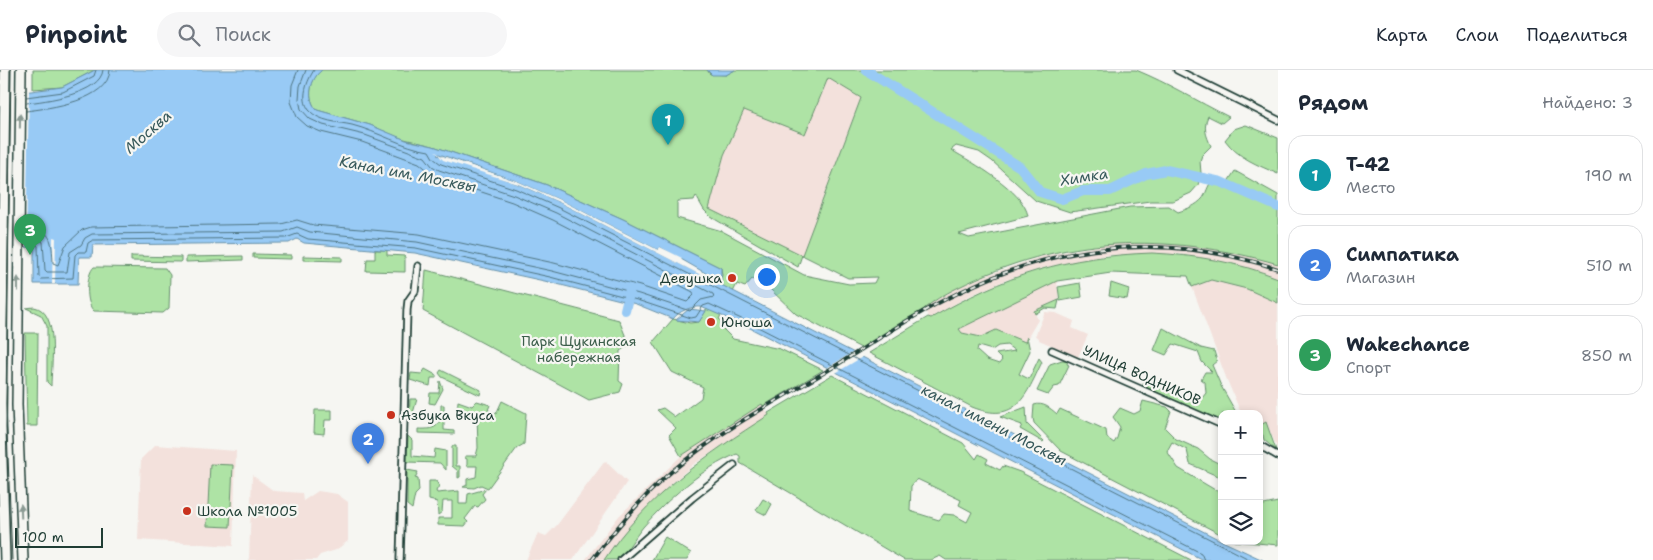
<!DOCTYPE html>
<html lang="ru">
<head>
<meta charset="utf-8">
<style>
	:root { --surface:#fff; --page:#f6f6f7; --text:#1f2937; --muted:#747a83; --line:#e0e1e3; --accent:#c8321e }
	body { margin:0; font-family:"Shantell Sans",sans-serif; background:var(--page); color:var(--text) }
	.controls { position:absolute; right:15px; bottom:15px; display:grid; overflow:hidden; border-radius:10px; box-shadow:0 2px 8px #0003 }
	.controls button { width:45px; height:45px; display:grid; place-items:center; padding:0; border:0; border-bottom:1px solid var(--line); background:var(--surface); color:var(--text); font:25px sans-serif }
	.scale { position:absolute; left:15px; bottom:12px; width:88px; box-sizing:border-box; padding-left:5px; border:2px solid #1f3d34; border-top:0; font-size:14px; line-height:18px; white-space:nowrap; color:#1f3d34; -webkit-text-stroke:4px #f6f6f2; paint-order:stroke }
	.you { position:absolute; left:766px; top:206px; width:18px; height:18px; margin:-12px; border:4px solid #fff; border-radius:50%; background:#1a73e8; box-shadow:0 0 0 8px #1a73e833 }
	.badge { display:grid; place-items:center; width:32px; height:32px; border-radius:50%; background:var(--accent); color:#fff; font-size:16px; font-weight:700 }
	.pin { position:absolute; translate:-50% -41px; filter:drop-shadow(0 1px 2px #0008) }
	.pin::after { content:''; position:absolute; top:26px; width:18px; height:15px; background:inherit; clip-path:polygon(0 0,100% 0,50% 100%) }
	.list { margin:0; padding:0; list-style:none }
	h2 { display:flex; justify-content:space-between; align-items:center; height:65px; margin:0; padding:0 20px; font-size:21px }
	h2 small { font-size:16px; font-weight:400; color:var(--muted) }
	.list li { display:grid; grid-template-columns:32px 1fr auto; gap:15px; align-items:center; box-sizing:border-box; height:80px; margin:0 10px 10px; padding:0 10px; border:1px solid var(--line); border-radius:15px }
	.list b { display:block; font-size:19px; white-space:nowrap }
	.list p { margin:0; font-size:16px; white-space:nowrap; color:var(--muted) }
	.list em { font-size:16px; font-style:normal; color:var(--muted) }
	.icon { flex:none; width:28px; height:28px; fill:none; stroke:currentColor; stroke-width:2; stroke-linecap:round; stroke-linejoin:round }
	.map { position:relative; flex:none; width:1278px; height:490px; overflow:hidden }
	header { display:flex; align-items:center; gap:30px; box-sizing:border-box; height:70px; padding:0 25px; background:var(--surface); border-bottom:1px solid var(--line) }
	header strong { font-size:24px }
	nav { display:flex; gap:28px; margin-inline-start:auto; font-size:18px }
	.search { width:350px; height:45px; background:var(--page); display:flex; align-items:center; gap:12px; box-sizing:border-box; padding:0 18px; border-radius:28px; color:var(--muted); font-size:19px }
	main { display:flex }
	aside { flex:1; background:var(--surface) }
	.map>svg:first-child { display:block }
</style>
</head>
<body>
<header>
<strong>Pinpoint</strong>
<div class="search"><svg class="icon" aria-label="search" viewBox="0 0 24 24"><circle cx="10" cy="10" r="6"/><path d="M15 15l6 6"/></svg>Поиск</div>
<nav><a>Карта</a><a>Слои</a><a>Поделиться</a></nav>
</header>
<main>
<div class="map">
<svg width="1278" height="490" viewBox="0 0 1278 490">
	<rect width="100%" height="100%" fill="#f6f6f2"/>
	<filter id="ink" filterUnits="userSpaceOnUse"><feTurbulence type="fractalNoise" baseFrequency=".02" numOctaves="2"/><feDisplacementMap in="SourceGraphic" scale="10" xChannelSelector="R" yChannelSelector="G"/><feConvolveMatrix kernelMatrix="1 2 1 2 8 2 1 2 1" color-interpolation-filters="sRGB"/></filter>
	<g filter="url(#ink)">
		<g fill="#f3e1dc">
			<polygon points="828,7 861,28 802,185 709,139 724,85 744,40 805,64"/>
			<polygon points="1152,172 1182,174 1240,183 1278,194 1278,208 1236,195 1179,184 1107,185 1043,198 1006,210 969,226 930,248 924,240 924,237 956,218 981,207 1043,186 1108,174"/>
			<polygon points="1211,210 1247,219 1278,233 1278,380 1266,352 1259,356 1259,344 1241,343 1227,310 1192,217"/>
			<polygon points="1057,211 1059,230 1034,241 1038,250 1025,272 996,260 981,267 962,263 959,259"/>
			<polygon points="1045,242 1056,243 1074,251 1072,258 1088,265 1078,287 1039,270 1039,268 1035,266"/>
			<polygon points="762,334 769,345 694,394 671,414 631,455 604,490 585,490 619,446 681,386"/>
			<polygon points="155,375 236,381 233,476 138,470 141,389"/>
			<polygon points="605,391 627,412 573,490 526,490 538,463 546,466 557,455"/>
			<polygon points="252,405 274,421 302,423 303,431 318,421 337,424 348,432 348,471 336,480 320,485 316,490 249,490"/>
		</g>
		<g fill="#aee3a5" stroke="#66906c" fill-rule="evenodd">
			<polygon points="33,0 95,0 62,17 33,19"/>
			<path d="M322,0h385l3,4 16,1 9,-5h401c32,13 61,31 93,47l-7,6 -14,-7c-5,12 -2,19 3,30l-9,9 -2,6 1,12 -3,12 -7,8 -18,8h-23l-80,11 -34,-11 -44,-40 -13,-9 -23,-6 -5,4c21,12 73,41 77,66l-69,18 10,4 161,-31 39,-1 9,6c9,-3 18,-6 25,-14 5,-8 4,-14 13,-20l11,5 8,-12 43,24v69c-112,-32 -216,-29 -321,24 -12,6 -26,14 -34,22 -9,9 -49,30 -62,38l-65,-34 -26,-25 -18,-10 -7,8 -8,-3 -4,8 -13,-7 2,-10 -1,-7 -98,-49 -76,-34 -114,-39 -33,-8 -30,-13 -53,-15c-11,-11 -7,-32 5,-40zM828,8l33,20 -59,157 -93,-46 15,-54 20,-45 61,24zM696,126l8,14 7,7 87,50 4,-12 46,23 29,-1 -3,6 -25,1 -45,-9 -82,-44 -45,-13v-17l17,-1z"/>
			<path d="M1246,55l32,13v36c-20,-9 -40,-16 -53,-34l9,-11z"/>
			<polygon points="375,180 387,180 387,185 405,186 405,202 366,201 367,189 375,189"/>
			<path d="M1152,183c42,2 86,9 126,25v25l-31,-14 -36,-9 -19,7 -4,-11 -77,-3 -54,8 -98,48 3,4 19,4 15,-7 29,12 2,-5 3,14 -11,23 10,5 10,-21 3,4c-16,33 -25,63 -70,45l-103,-54 59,-36 3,1c74,-43 135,-62 221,-65zM1007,275l8,6 -19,3 6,6 -3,4 -12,-4 -10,-9 1,-5 14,4 6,-4z"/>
			<polygon points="253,184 291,185 291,189 253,188"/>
			<polygon points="131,186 181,187 181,192 131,191"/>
			<polygon points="243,186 243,190 186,192 186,187"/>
			<polygon points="303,186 342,187 342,191 303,190"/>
			<path d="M94,197l71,1 5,7 -1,33 -6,5 -69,-2c-9,-7 -8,-37 0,-44z"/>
			<polygon points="426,200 619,250 629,275 620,281 619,311 623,314 620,322 589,330 423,241"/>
			<polygon points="1080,213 1082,227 1060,231 1058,217"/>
			<polygon points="1111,213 1129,219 1127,229 1109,226"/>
			<polygon points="1059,230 1057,239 1045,238 1035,244 1034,241"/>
			<path d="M34,237c26,4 17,59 17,79l-4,-4v-56l-6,-11 -15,-7z"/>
			<polygon points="707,239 721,245 719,249 725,253 723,259 733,269 780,279 823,300 763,336 762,334 681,386 669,365 676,358 657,340 663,338 675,347 701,328 703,317 672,302 653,272 673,249 690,253 699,252"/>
			<polygon points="1163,258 1201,278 1214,281 1217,291 1212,295 1221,316 1237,344 1222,344 1222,353 1143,316 1145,309 1155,313 1154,316 1190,329 1202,328 1206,323 1205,312 1201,309 1205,302 1212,302 1202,292 1198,282 1173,274 1166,285 1154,280"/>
			<polygon points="25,263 38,263 37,356 27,356"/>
			<polygon points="1062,290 1068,290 1067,294 1069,295 1059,316 1054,317 1048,325 1037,321 1050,294"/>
			<polygon points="425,299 436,305 436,308 431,308 430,316 410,310 411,303 422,304"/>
			<polygon points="441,300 481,320 480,325 442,307 439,303"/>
			<path d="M832,305l131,68 13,16 3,-5 9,5 -2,4 14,7 3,-4 17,6 171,88h-245l-6,-4 -9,4h-27l-164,-97v-7l-3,-2c-35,14 -69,45 -94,73 -9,11 -15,23 -26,33h-13c41,-63 102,-105 165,-145l-1,-2zM917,409l44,21 -2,5 13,7 -5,10 -13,-7 -10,-1 -5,6 -29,-9 1,-25z"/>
			<polygon points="440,311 443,319 435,334 429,333 430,323 439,323"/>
			<polygon points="410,329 417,329 411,350 409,350"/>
			<polygon points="458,331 472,336 477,331 490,335 488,340 496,344 502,331 526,343 524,374 517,378 488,418 481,415 474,418 463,417 467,415 467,409 476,407 477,396 467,396 467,389 465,388 465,386 476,386 478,378 477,344 474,342 457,342"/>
			<path d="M1143,331l24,6 4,4 -6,17 11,11 22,10 12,10 12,6v13l-32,-14 -3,-14 -15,-8 -5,9 11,17 44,26v41l-161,-84 -27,-28 -1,-5 1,-13c9,-3 16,3 23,9l3,-5 46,21 1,8 7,5 3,-5 3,-11 -7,-10 7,-9 14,6 6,-3z"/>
			<path d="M441,335h3v25l10,1v3l-36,-1v-4c21,1 23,-4 23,-24z"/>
			<polygon points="1026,337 1027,354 1044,371 1043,372 1020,359 1022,355 1000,347"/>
			<polygon points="315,340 332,340 332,350 325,350 324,364 314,363"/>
			<polygon points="1266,352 1276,380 1264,370 1263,365 1259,362 1259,356"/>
			<polygon points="408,366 412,370 412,386 434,388 435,379 446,381 446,400 440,393 407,392"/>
			<polygon points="452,376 456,376 456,396 460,396 460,407 458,408 458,401 452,396"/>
			<polygon points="210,394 233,395 230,457 207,456"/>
			<polygon points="407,400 418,402 415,408 418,409 419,421 415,425 412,439 407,435"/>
			<polygon points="429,411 436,411 439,416 436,421 437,423 459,421 459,434 467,434 468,424 486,419 482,424 485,429 478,437 475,436 465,449 468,452 465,456 438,455 438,448 452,448 452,431 443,431 442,442 438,445 437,432 429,430"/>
			<polygon points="763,429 772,434 766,445 756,440"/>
			<polygon points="1278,432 1278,475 1235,471 1259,471 1259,436"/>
			<polygon points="665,467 691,483 687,490 652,490"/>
		</g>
		<g fill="#98caf5" stroke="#6892a8">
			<path d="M95,0h227c-12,9 -16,29 -5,40l53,15 36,15 27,6 114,39 76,34 98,49v14l-61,-35 -2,3 -96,-49 -43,-19 -80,-28 -2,1 81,29 43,19 661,338 41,19h-60l-455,-233 -47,-20c-10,-1 -22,4 -28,12l-37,-15 -87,-22 -134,-29 -111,-10 -7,-4 -8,4 -196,2 -1,12h-13l-1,27h-44v-37l-34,1v-153l62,-8z"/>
			<polygon points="707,0 735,0 726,5 712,5"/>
			<polygon points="689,239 706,241 699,252 676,250"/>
		</g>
		<g fill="#f6f6f2">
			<polygon points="29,19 26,180 0,181 0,23"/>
			<polygon points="435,81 441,86 519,112 562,131 658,180 660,177 682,188 681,191 721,212 720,215 561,133 518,114 443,90"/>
			<polygon points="53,167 56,168 55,214 52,214"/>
			<polygon points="855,281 864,286 834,304 825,299"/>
		</g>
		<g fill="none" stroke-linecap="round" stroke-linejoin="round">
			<g stroke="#4f7581" stroke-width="1">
				<path d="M314,0c-7,11 -14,28 -5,40 10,12 30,12 43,15 27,7 50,22 77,26l4,7 8,6 75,25 43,19 692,352"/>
				<polyline points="26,27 63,22 94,6 96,0"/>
				<path d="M26,33c19,-2 75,-9 77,-33"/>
				<path d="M26,41c23,-3 83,-10 84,-41"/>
				<path d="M25,158c27,-1 27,13 28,35l5,2 7,-19 17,-16 9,-3 190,-3 16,-4 16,5 106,9 135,29 86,23 47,16 7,-7 -1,-3 -140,-72 -41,-18 -76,-25 -17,-14 -57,-21 -41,-10 -14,-6 -10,-9 -6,-15 1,-17 6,-15"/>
				<polyline points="25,166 37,167 43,172 45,200 47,202 67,202 70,182 81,175 85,168 92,164 283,162 297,157 310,162 417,172 552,201 639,224 690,241 701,230 714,227 713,224 556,143 514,125 439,100 432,96 425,87 365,65 323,55 310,49 301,39 299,29 300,16 306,0"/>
				<polyline points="25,172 34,172 38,176 39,207 41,209 73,208 75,185 78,182 86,182 88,173 93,170 286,168 297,164 308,169 416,178 550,207 637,230 691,248 696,247 703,236 709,234 750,253 1201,483 1204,490"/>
			</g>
			<g stroke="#98caf5" stroke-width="10">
				<polyline points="866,0 1020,97 1040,122 1062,129 1083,121 1110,121 1146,104 1166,100 1221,112 1278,137"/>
				<polyline points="625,240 630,219"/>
			</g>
			<g stroke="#1f3d34" stroke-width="9">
				<g id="minor">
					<polyline points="1177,0 1278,50"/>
					<polyline points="1052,280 1222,355"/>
					<polyline points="1259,375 1278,386"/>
					<polyline points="400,490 407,240 408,231 415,221 418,196"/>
					<polyline points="621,490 692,428 734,395"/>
				</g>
			</g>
			<g stroke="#1f3d34" stroke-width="12">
				<g id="secondary">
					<polyline points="21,0 17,335 23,490"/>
					<polyline points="5,490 1,358 5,0"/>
				</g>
			</g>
			<use href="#minor" stroke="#f6f6f2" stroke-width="5.5"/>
			<use href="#secondary" stroke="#f6f6f2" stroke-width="9"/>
			<polyline stroke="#1f3d34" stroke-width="1" points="11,0 6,334 12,490"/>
			<g stroke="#1f3d34" stroke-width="4">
				<path id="rail" d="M592,490c24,-32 49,-62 79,-88 47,-40 103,-70 156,-101 44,-27 87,-57 133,-79 103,-51 208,-59 318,-23"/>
			</g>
			<use href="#rail" stroke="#f6f6f2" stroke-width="2" stroke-dasharray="5.5" stroke-linecap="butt"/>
		</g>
		<defs><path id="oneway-solid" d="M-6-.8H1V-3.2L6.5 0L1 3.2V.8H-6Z" transform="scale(1.25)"/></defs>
		<g fill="#8a9a93">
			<use href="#oneway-solid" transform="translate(20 51) rotate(-89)"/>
			<use href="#oneway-solid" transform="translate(18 214) rotate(-90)"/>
			<use href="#oneway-solid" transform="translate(21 441) rotate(-92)"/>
		</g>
	</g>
	<g fill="#c8321e" stroke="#f6f6f2" stroke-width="2">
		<circle cx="732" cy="208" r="5"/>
		<circle cx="711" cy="252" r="5"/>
		<circle cx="391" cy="345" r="5"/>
		<circle cx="187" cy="441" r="5"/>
	</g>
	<g text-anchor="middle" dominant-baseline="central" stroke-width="4.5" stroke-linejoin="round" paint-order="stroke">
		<g font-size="14" fill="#1f3d34" stroke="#f6f6f2" text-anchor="start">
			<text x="722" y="208" text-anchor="end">Девушка</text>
			<text x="721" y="252">Юноша</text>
			<text x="401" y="345">Азбука Вкуса</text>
			<text x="197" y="441">Школа №1005</text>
		</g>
		<g font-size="14" fill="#3c5e4b" stroke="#f6f6f2">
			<text x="579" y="271">Парк Щукинская<tspan x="579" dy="16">набережная</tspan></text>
		</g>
		<g font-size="14" fill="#1f3d34" stroke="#f6f6f2">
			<text transform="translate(1142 305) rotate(24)">УЛИЦА ВОДНИКОВ</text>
		</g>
		<g font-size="15" font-style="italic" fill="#37595b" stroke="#f6f6f2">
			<text transform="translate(148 62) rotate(-41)">Москва</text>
			<text transform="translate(408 104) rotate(11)">Канал им. Москвы</text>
			<text transform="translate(1084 107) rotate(-9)">Химка</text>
			<text transform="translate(994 355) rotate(27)">канал имени Москвы</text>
		</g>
	</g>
</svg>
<div class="controls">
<button>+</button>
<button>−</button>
<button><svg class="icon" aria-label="layers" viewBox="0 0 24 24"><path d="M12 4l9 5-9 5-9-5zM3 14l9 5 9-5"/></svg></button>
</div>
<div class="scale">100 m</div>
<div class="you"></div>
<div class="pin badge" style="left:668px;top:75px;background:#0f9aa8">1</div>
<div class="pin badge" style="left:368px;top:394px;background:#3f7fe0">2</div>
<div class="pin badge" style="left:30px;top:185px;background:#2e9e5b">3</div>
</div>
<aside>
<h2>Рядом<small>Найдено: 3</small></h2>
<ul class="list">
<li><span class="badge" style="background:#0f9aa8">1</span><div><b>Т-42</b><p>Место</p></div><em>190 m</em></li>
<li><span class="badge" style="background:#3f7fe0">2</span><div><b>Симпатика</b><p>Магазин</p></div><em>510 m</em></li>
<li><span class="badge" style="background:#2e9e5b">3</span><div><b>Wakechance</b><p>Спорт</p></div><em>850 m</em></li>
</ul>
</aside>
</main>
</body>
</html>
